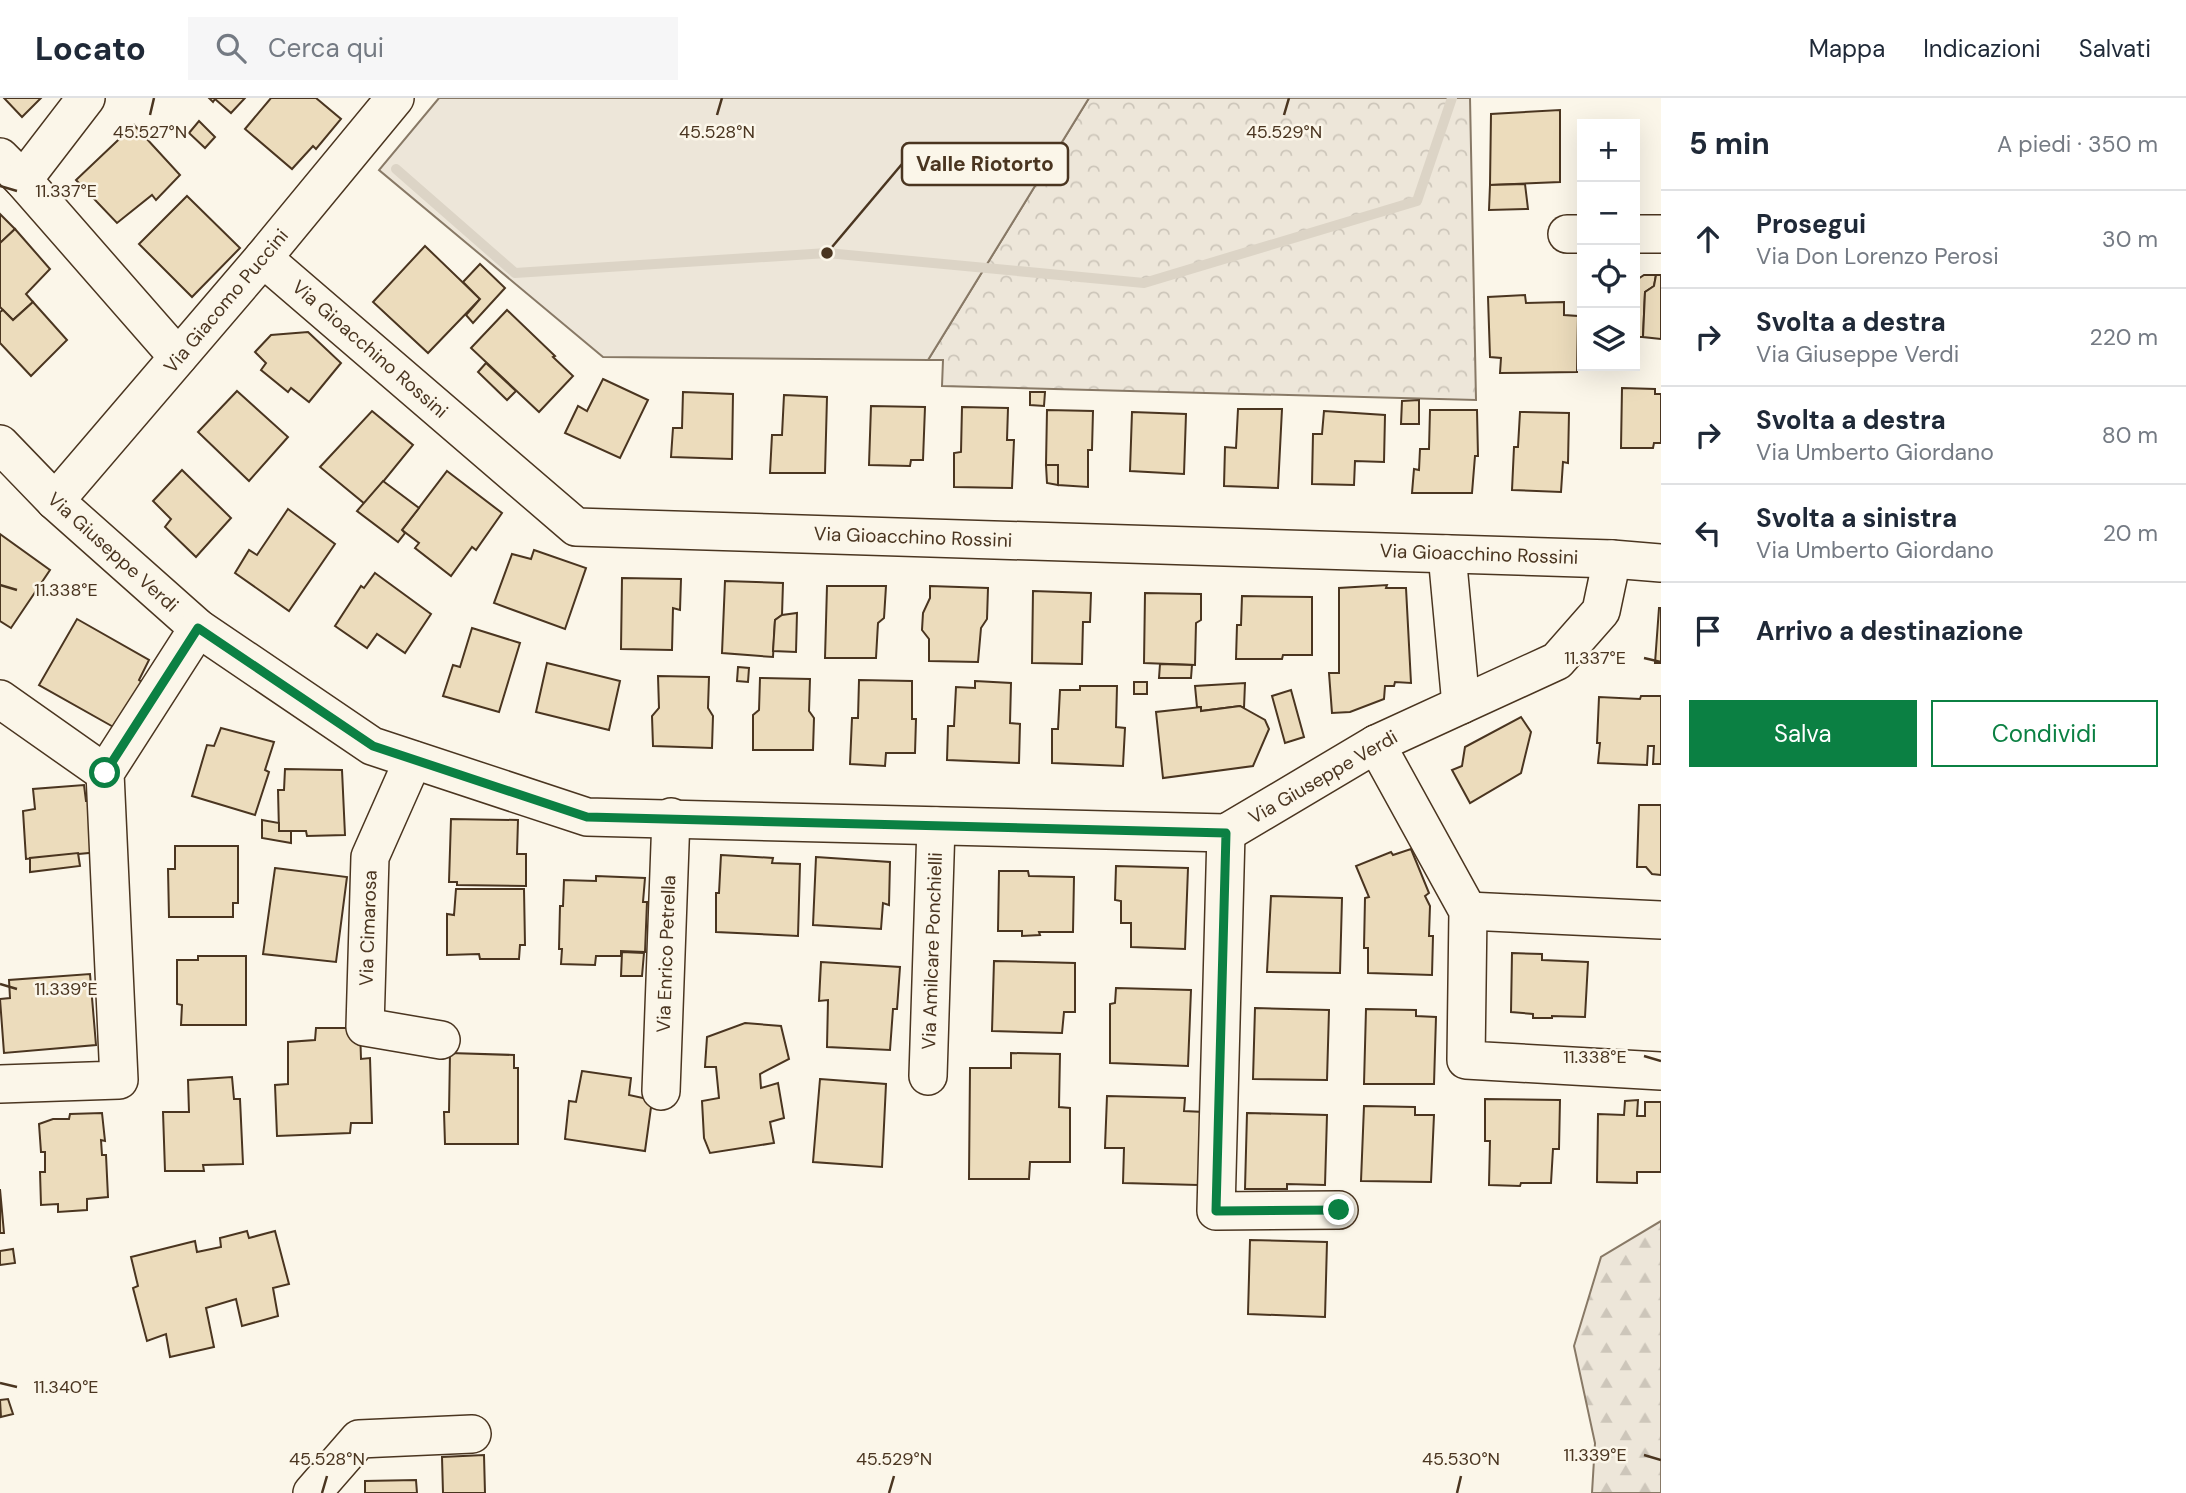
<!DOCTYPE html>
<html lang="it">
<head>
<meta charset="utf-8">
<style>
	:root { --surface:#fff; --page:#f6f6f7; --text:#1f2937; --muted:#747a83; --line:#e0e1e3; --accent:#0b8043 }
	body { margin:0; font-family:"DM Sans",sans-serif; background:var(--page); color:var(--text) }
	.controls { position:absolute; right:21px; top:21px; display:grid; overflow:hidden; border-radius:0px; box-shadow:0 7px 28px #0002 }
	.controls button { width:63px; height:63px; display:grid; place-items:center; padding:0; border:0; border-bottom:2px solid var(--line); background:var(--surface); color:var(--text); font:35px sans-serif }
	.stop { position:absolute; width:21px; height:21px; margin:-16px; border:5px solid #0b8043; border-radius:50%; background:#fff }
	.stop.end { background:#0b8043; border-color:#fff; box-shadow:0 2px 7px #0008 }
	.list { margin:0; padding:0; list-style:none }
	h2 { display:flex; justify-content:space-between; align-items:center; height:91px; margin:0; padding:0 28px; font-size:30px }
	h2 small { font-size:23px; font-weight:400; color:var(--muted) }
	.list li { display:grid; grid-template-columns:46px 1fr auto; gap:21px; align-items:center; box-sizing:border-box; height:98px; padding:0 28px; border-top:2px solid var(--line) }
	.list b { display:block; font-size:26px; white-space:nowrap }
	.list p { margin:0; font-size:23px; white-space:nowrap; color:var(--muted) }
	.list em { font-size:23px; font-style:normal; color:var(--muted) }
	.actions { display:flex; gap:14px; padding:21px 28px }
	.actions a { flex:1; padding:16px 0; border:2px solid var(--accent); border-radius:0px; text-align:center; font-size:24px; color:var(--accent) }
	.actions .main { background:var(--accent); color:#fff }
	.icon { flex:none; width:38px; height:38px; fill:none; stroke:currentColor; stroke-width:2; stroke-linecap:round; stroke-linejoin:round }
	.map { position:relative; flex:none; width:1661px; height:1395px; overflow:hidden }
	header { display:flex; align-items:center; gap:42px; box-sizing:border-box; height:98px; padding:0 35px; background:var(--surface); border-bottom:2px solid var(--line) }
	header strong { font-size:33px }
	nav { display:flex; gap:38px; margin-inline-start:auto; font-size:24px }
	.search { width:490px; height:63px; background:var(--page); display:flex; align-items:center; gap:18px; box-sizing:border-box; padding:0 24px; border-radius:0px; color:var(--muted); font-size:26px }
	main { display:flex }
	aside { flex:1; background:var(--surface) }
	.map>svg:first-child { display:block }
</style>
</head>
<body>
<header>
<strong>Locato</strong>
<div class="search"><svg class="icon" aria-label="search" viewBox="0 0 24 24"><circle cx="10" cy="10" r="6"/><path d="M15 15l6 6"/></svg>Cerca qui</div>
<nav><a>Mappa</a><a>Indicazioni</a><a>Salvati</a></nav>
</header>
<main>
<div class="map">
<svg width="1661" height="1395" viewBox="0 0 1661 1395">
	<defs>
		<pattern id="forest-firs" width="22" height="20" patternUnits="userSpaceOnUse" patternTransform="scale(1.75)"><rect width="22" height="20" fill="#ede6d9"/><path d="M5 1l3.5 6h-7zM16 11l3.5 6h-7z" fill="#cdc6ba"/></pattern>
		<pattern id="park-crowns" width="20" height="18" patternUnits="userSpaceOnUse" patternTransform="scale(1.75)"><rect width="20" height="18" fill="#ede6d9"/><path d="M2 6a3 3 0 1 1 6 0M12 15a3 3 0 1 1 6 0" fill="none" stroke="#cdc6ba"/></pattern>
	</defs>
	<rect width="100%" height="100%" fill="#fbf6e9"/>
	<polygon fill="url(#forest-firs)" stroke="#887966" stroke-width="2" points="1661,1123 1661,1395 1592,1395 1595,1345 1574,1248 1601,1159"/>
	<polygon fill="url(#park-crowns)" stroke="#887966" stroke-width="2" points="1089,0 1470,0 1476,302 942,288 943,262 928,262"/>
	<polygon fill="#ede6d9" stroke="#887966" stroke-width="2" points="439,0 1089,0 928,262 603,259 379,72"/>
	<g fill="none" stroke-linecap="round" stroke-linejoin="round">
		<polyline stroke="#dcd4c6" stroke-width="10" points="396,71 515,175 827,155 1144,185 1417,103 1452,0"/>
	</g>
	<g fill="#ecdcbc" stroke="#4a3520" stroke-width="2">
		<polygon points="4,0 41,0 22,19"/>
		<polygon points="209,0 245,0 231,15 215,1 213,4"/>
		<polygon points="271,0 316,0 341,21 316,51 313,48 292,71 245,31"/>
		<polygon points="1560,12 1560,84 1490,87 1491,16"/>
		<polygon points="199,23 215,39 205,50 189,35"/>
		<polygon points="134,27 180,77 156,102 152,97 117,125 76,82"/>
		<polygon points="1525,86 1528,111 1489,112 1490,87"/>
		<polygon points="187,98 240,150 192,199 139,146"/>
		<polygon points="0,116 15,131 0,145"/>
		<polygon points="15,131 50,171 26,196 33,204 13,222 0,209 0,145"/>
		<polygon points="425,148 480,201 428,255 373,204"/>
		<polygon points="480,166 505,190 473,225 466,217 480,201 463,184"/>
		<polygon points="1644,177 1656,177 1654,188 1645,194 1643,239 1635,239 1635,183"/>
		<polygon points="1656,177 1661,177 1661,241 1643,239 1645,194 1654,188"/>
		<polygon points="1525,197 1526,205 1564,204 1564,217 1578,218 1577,274 1500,275 1501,260 1490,259 1488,199"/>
		<polygon points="33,204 67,242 31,278 0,245 0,214 3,212 13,222"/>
		<polygon points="507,212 555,258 553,259 573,278 539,314 471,250"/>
		<polygon points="308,234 341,265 309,304 291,290 288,294 261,272 266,265 255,254 271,237"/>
		<polygon points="486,265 516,293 507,302 478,274"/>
		<polygon points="603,281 648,302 620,360 565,335 578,308 587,313"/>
		<polygon points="1622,290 1655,291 1655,296 1661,296 1661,345 1654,345 1653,350 1621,350"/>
		<polygon points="237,293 288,339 249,383 198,334"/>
		<polygon points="683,294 733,296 732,361 671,359 673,330 682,330"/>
		<polygon points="1030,294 1045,294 1044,308 1030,307"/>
		<polygon points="784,297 827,299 825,375 770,375 772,337 782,337"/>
		<polygon points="1419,302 1419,326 1401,326 1402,303"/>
		<polygon points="871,308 925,309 923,362 911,362 910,368 869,367"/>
		<polygon points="962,309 1008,310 1007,342 1014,342 1012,390 954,389 954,355 961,354"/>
		<polygon points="1238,311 1282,311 1278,390 1224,388 1225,349 1236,350"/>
		<polygon points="1047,312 1093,313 1092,352 1088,352 1088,389 1058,387 1058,367 1046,367"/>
		<polygon points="1430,312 1477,312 1478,358 1475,358 1472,395 1412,395 1414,371 1419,372 1420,351 1429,351"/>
		<polygon points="372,313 413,347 365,406 320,369"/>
		<polygon points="1324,313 1385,317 1384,364 1355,363 1354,387 1312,386 1313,336 1322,336"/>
		<polygon points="1132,314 1186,316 1184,376 1130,373"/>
		<polygon points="1520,314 1569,315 1568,365 1563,364 1561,394 1512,392 1514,349 1518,349"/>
		<polygon points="1046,367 1058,367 1058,387 1047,385"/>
		<polygon points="182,372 231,420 196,459 165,429 171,421 153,403"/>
		<polygon points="447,373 502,415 476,452 472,449 451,478 415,450 419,445 402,432"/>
		<polygon points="383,383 419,410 402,432 405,435 398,444 357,413"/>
		<polygon points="288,411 335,446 289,513 235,475 249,452 257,457"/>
		<polygon points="0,436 50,472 11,530 0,523"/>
		<polygon points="534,452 586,470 565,531 494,505 512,456 531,461"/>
		<polygon points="375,475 431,516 405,555 377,536 367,550 335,528 361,488 364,490"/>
		<polygon points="622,480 681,481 680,512 673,510 672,552 621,551"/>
		<polygon points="725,483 783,485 782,517 775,522 773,559 722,555"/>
		<polygon points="1387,487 1386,490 1406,490 1411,585 1395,584 1394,588 1385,588 1384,601 1350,614 1332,615 1329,575 1339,575 1339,490"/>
		<polygon points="827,488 886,488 884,520 878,525 876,560 825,560"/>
		<polygon points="930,488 988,490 987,521 981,530 978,564 929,563 929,541 922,532 923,515 930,500"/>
		<polygon points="1033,493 1091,495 1090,524 1083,524 1082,566 1032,565"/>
		<polygon points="1145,495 1201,496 1201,522 1196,525 1195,567 1144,565"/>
		<polygon points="1242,498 1312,499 1312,557 1283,557 1282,561 1236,561 1237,527 1241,527"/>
		<polygon points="1659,510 1661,510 1661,565 1655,565"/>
		<polygon points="797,515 796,554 773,553 775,522 782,517"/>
		<polygon points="77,521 149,562 139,582 143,585 117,631 39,587"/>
		<polygon points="472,530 520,545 499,614 443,598 453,567 460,569"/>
		<polygon points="547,565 620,583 609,632 536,614"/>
		<polygon points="1160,566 1192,567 1191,580 1159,580"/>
		<polygon points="738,569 749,570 748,584 737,583"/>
		<polygon points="658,578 709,579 708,610 713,618 712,650 653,648 652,618 659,610"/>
		<polygon points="760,580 810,581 809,613 814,620 813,652 753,652 753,617 759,612"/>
		<polygon points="859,582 912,583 912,621 916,621 915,655 886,655 885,668 850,666 852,620 858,620"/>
		<polygon points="975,583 1011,585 1010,625 1020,626 1019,665 947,662 948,628 954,628 956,589 975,590"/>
		<rect x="1134" y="584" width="13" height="12"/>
		<polygon points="1245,585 1244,610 1240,608 1201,613 1201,609 1197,609 1195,588"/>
		<polygon points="1080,588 1117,588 1116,629 1125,630 1123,668 1052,665 1052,631 1058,631 1060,592 1080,592"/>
		<polygon points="1291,592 1304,639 1285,645 1272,598"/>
		<polygon points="1641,598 1661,598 1661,666 1653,666 1654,648 1648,648 1647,667 1598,665 1600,645 1597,645 1599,599 1640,601"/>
		<polygon points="1240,608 1265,622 1269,631 1253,668 1163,680 1156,614 1201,609 1201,613"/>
		<polygon points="1521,619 1531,634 1521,675 1470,705 1452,672 1462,668 1465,649"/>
		<polygon points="221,630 274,644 265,672 269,674 255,717 192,698 207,647 214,648"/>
		<polygon points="285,671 342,672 345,737 307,738 306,733 279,733 278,692 284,692"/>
		<polygon points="84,687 86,703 95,703 99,754 26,761 23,713 35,711 33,691"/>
		<polygon points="1639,707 1661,707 1661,777 1652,776 1646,769 1637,769"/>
		<polygon points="451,721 518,722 517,756 526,756 526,788 457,787 457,784 449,784"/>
		<polygon points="262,722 279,725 279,733 291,733 291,745 262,740"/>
		<polygon points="175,748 238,748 238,805 233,805 233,819 169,819 168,771 175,771"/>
		<polygon points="1411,751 1429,795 1425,798 1430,808 1429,838 1433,838 1432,877 1368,875 1368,850 1364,850 1365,800 1369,799 1356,768 1391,754 1393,757"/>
		<polygon points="78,755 80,768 30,774 30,760"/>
		<polygon points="721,757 773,760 772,765 800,766 798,838 716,834 716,795 719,795"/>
		<polygon points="816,759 890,764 889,807 883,805 881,831 813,827"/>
		<polygon points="1116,768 1188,770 1185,851 1131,849 1131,825 1121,825 1121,803 1115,802"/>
		<polygon points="275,770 347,779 336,864 263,856"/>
		<polygon points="999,773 1028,773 1029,778 1074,779 1073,834 1039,834 1040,837 1022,838 1022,833 998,833"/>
		<polygon points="596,778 645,780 643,804 647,804 645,854 621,853 621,858 596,858 595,867 561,866 562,851 559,851 560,808 563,808 564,782 596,783"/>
		<polygon points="456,791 524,791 525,847 520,847 519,861 480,861 479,856 447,857 447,816 454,817"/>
		<polygon points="1271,798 1342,800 1340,875 1267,874"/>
		<polygon points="622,854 644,855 642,878 621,878"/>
		<polygon points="1512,855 1542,856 1542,862 1588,864 1585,919 1552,918 1552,920 1533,920 1533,916 1511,914"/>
		<polygon points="198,858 246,858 246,927 181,927 182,907 177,906 177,862 198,862"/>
		<polygon points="994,863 1075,865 1075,914 1064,914 1062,935 992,933"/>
		<polygon points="821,864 900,869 897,911 893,911 890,952 827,949 828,902 819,903"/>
		<polygon points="90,876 96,947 4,955 0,901 10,900 9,882"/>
		<polygon points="1116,890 1191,892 1188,968 1110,965 1110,906 1115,905"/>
		<polygon points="1255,910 1329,912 1327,982 1253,981"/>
		<polygon points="1366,911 1416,912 1416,918 1436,919 1434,986 1364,986"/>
		<polygon points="745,925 781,928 789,961 760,976 761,990 778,985 784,1020 770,1024 774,1045 710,1055 704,1040 702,1003 719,1000 716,969 705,969 707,939"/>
		<polygon points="316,930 360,930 361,961 370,960 372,1025 351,1025 350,1035 277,1038 275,987 288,986 288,944 315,942"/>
		<polygon points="450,955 514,957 514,970 518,970 518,1046 445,1046 444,1014 449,1014"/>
		<polygon points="1011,955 1060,956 1059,1009 1070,1010 1070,1064 1030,1064 1029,1081 969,1081 970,970 1011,970"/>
		<polygon points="582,973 631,980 629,997 652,1002 645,1053 565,1041 569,1003 576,1004"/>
		<polygon points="232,979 234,1001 240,1001 243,1066 203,1067 204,1073 165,1073 163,1014 189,1014 188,982"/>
		<polygon points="820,981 886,986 882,1069 813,1064"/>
		<polygon points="1107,998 1185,1000 1184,1013 1204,1014 1198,1087 1123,1085 1124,1050 1105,1050"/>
		<polygon points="1485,1001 1560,1002 1559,1051 1553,1051 1551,1085 1521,1085 1520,1088 1489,1087 1490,1043 1485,1043"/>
		<polygon points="1638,1002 1637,1018 1645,1018 1645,1004 1661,1004 1661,1074 1637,1074 1637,1085 1597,1084 1598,1016 1624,1017 1625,1003"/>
		<polygon points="1364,1008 1415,1009 1415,1017 1434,1017 1431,1084 1361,1083"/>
		<polygon points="102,1015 105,1043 101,1042 102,1057 106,1057 108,1099 87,1101 87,1112 58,1114 58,1106 41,1107 40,1074 45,1074 45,1054 41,1054 39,1026 53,1021 69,1021 70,1016"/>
		<polygon points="1247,1015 1327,1017 1325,1087 1287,1086 1287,1091 1245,1091"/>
		<polygon points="0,1091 4,1135 0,1135"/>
		<polygon points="247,1133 249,1140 275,1133 289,1186 273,1190 278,1218 242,1228 236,1201 206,1210 214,1249 170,1259 166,1236 147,1243 133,1190 138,1188 131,1159 195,1143 197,1154 221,1149 220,1140"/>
		<polygon points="1250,1142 1327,1144 1325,1219 1248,1216"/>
		<polygon points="13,1151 15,1165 0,1167 0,1153"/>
		<polygon points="8,1301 13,1316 1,1319 0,1302"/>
		<polygon points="484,1357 485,1395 443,1395 442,1359"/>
		<polygon points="416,1382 417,1395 365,1395 365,1383"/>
	</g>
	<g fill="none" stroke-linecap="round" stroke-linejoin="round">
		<g stroke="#4a3520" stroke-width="40">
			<g id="minor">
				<polyline points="0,59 23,82 178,259"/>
				<polyline points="23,82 86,0"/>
				<polyline points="1567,136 1582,136"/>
				<polyline points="1635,136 1661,136"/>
				<polyline points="263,160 576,429 1612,461 1661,465"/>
				<polyline points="0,346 55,403 198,530 372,648 587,719 1226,735 1376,646 1557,563 1601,513 1612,461"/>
				<polyline points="55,403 263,160 395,0"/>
				<polyline points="1447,456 1461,607"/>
				<polyline points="0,601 105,675"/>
				<polyline points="1376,646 1468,813 1466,962 1661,973"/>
				<polyline points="413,662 370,759 365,929 441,942"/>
				<polyline points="1226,735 1216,1113 1339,1112"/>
				<polyline points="1468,813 1661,822"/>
				<polyline points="928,978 936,728"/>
				<polyline points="0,986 119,982 105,675 198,530"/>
				<polyline points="661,993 671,719"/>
				<polyline points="312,1395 359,1341 472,1336"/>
			</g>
		</g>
		<use href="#minor" stroke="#fbf6e9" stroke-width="37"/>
	</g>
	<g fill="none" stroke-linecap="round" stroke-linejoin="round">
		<polyline stroke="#0b8043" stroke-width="9" points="105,675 198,530 373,648 587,719 1226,735 1216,1113 1339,1112"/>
	</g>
	<path fill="none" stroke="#4a3520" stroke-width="2.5" d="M150,17l4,-17M717,17l5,-17M1284,17l5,-17M0,88l17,5M0,487l17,5M1644,560l17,4M0,886l17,5M1644,958l17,5M0,1285l17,4M1644,1357l17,5M322,1395l5,-17M889,1395l5,-17M1457,1395l4,-17"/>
	<g text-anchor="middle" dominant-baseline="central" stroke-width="5" stroke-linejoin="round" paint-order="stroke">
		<g font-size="19" fill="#4a3520" stroke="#fbf6e9">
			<text transform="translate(226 203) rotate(-50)">Via Giacomo Puccini</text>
			<text transform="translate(370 251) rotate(41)">Via Gioacchino Rossini</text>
			<text transform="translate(913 439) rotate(2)">Via Gioacchino Rossini</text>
			<text transform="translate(113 454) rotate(42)">Via Giuseppe Verdi</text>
			<text transform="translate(1479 456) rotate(2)">Via Gioacchino Rossini</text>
			<text transform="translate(1323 679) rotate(-30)">Via Giuseppe Verdi</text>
			<text transform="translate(368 830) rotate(-88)">Via Cimarosa</text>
			<text transform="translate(932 853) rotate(-88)">Via Amilcare Ponchielli</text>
			<text transform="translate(666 856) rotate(-88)">Via Enrico Petrella</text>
		</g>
	</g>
	<g font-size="18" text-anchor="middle" fill="#4a3520" stroke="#fbf6e9" stroke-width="5" stroke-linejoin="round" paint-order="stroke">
		<text x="150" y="40">45.527°N</text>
		<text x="717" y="40">45.528°N</text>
		<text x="1284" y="40">45.529°N</text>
		<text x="66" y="99">11.337°E</text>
		<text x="66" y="498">11.338°E</text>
		<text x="1595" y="566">11.337°E</text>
		<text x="66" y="897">11.339°E</text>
		<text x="1595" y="965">11.338°E</text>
		<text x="66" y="1295">11.340°E</text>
		<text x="1595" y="1363">11.339°E</text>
		<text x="327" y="1367">45.528°N</text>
		<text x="894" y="1367">45.529°N</text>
		<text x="1461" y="1367">45.530°N</text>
	</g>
	<path fill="none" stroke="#4a3520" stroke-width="2.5" d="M827 155L902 66"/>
	<circle fill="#4a3520" stroke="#fbf6e9" stroke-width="2.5" cx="827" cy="155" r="7"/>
	<rect fill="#fbf6e9" stroke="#4a3520" stroke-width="2.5" x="902" y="45" width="166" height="42" rx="7"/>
	<g font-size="21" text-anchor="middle" font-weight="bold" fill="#4a3520">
		<text x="985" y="73">Valle Riotorto</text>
	</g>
</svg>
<div class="controls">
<button>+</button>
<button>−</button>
<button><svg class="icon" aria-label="locate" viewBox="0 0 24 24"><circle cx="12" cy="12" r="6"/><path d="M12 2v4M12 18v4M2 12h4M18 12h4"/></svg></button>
<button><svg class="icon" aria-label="layers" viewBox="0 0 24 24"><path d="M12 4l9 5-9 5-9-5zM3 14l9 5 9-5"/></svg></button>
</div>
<div class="stop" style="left:105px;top:675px"></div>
<div class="stop end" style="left:1339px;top:1112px"></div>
</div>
<aside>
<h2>5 min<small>A piedi · 350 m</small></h2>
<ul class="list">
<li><svg class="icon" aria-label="ahead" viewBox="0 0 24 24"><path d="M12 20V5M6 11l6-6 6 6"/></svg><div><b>Prosegui</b><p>Via Don Lorenzo Perosi</p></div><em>30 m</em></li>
<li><svg class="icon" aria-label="right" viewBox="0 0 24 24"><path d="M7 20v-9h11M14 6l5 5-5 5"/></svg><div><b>Svolta a destra</b><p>Via Giuseppe Verdi</p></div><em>220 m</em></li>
<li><svg class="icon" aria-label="right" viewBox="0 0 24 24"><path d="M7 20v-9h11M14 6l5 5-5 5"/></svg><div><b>Svolta a destra</b><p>Via Umberto Giordano</p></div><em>80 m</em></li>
<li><svg class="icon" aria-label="left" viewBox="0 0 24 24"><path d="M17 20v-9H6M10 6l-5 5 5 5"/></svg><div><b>Svolta a sinistra</b><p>Via Umberto Giordano</p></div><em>20 m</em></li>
<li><svg class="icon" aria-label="arrive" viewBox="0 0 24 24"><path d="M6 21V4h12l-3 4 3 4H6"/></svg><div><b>Arrivo a destinazione</b></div></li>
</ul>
<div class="actions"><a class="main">Salva</a><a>Condividi</a></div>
</aside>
</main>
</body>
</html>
